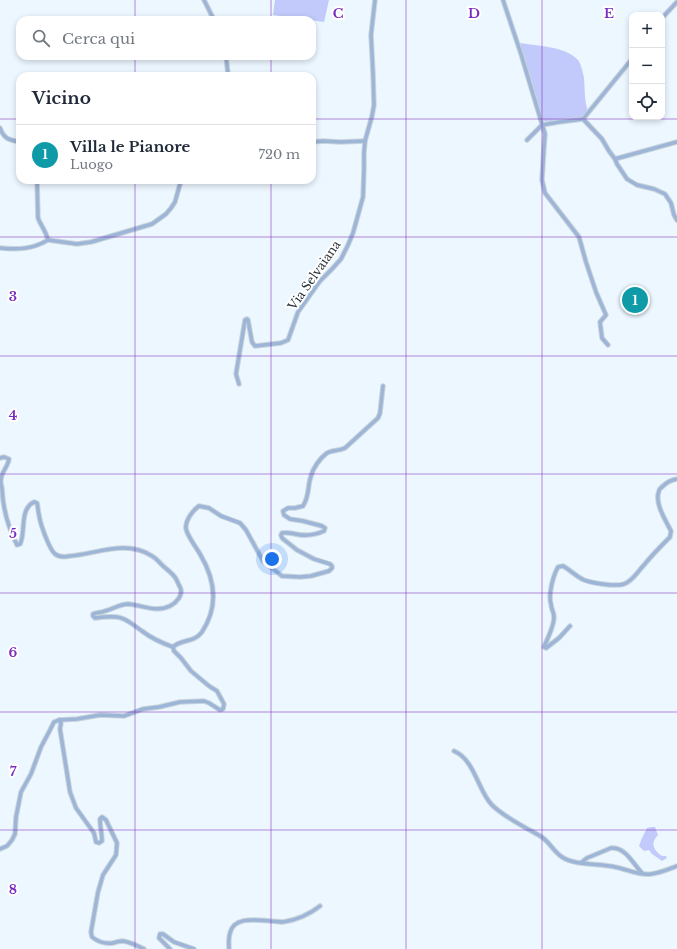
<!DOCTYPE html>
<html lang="it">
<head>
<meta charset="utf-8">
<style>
	:root { --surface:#fff; --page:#f6f6f7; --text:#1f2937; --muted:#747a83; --line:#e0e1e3; --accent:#2563eb }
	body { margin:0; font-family:"Libre Baskerville",serif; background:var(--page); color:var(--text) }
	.controls { position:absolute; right:12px; top:12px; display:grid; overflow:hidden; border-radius:8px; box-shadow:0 2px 6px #0003 }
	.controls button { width:36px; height:36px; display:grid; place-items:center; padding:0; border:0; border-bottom:1px solid var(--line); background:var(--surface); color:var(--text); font:20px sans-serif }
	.you { position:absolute; left:272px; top:559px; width:14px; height:14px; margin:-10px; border:3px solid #fff; border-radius:50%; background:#1a73e8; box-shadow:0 0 0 6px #1a73e833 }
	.badge { display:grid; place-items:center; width:26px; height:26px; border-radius:50%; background:var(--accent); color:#fff; font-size:13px; font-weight:700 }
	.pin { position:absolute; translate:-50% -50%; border:2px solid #fff; box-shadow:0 1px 4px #0006 }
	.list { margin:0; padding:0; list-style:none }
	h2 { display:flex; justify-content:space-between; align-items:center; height:52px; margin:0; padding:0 16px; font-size:17px }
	h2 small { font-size:13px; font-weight:400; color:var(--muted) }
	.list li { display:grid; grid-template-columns:26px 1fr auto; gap:12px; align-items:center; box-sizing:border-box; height:60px; padding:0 16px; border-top:1px solid var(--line) }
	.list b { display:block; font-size:15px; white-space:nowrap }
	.list p { margin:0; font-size:13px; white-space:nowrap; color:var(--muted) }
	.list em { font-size:13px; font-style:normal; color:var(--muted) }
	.icon { flex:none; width:22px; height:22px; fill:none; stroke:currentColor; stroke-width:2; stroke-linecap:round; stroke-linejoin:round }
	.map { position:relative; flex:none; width:677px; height:949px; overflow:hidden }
	.search { position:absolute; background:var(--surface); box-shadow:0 2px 6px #0003; left:16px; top:16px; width:300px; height:44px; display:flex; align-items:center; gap:10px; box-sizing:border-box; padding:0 14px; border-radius:12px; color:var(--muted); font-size:15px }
	.panel { position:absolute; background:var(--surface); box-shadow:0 2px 6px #0003; left:16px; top:72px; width:300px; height:112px; border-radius:12px }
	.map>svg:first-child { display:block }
</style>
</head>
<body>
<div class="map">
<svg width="677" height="949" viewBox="0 0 677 949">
	<rect width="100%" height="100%" fill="#edf7ff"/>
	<g fill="#c1cafa">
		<polygon points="275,0 329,0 324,22 273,15"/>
		<path d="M520,43c17,3 45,3 58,17 3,4 5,13 6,18 1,11 0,22 4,33l-5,6 -37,5 -4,-2z"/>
		<path d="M652,827h3l3,8c-8,8 -5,15 4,21h4l1,2 -5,3 -10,-7 -3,-4 -5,1 -5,-5 3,-8 5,-10z"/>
	</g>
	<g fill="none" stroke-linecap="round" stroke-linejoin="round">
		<g stroke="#cad4db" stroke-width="5.5">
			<g id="minor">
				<polyline points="204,0 214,20"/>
				<polyline points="503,0 521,54 545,134 544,147 542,180 545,193 579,237 586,262 596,292 606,315 600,322 602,338 608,345"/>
				<polyline points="662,18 677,2"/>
				<polyline points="226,56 228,74 229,76"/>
				<polyline points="583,119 602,139 609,151 615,159 617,164 627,179 637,185 654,189 665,194 671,203 674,215 677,220"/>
				<polyline points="583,119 632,59"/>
				<polyline points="542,125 559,122 583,119"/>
				<path d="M0,128c4,11 9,12 20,14"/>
				<polyline points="527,140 542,125"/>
				<polyline points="312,142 323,141 340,142 365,141"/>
				<polyline points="615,159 677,142"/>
				<path d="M37,180l1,38c3,8 8,13 10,22"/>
				<polyline points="48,240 77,244 91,242 152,224 166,214 171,208 175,202 180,184 183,180"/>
				<path d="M0,248c18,2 33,1 48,-8"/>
				<polyline points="239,384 236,374 245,320 247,319 248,320 252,342 255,346 281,343 288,340 298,312 320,281 332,269 341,259 348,245 353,233 363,197 364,169 364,153 365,141 372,116 374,105 373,73 371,35 375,0"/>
				<path d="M0,458l4,-1 5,2c-1,8 -8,13 -8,21 -1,3 1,6 1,9 1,20 6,38 15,56l3,-1c6,-10 -1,-35 14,-42l3,1c1,4 1,8 2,12 1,8 10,34 16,39 4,3 10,3 15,2 27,-2 56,-17 82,0 4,2 6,5 9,8 4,4 10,8 13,12 3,3 4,8 6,11 4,8 -4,16 -10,19 -14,7 -28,-1 -42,-2 -8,0 -15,5 -23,7 -4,2 -8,1 -12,3v2l2,2c7,-1 15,-2 22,-1 10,1 17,9 25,14 9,7 20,12 31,16"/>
				<path d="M570,626l-11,12 -13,10 -2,-1c4,-10 10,-20 10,-30 0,-5 -3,-8 -3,-13 -3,-9 2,-28 7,-37l5,-1c7,4 14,11 21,14 8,3 32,7 40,4 9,-3 14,-13 20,-19 8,-10 17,-19 26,-28l1,-6c-5,-10 -17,-28 -12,-40 0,-2 2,-3 4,-5 4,-4 8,-6 14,-7"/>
				<path d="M173,647c8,-8 21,-4 29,-15 17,-26 13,-53 -2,-78 -4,-7 -12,-17 -14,-25 -1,-8 6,-18 13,-23l10,2 12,8 19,7 6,7 17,31 19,15 18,1 11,-1 18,-5 3,-3v-2l-2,-2 -16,-5 -17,-9 -15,-12 -1,-3 1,-2c5,-1 8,0 13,1 9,2 20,1 29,-3l1,-3 -3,-2 -19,-5 -13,-2 -6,-4 -1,-4 5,-3h7l8,-2c7,-11 4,-19 8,-30 2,-8 9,-18 16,-23 5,-3 12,-2 18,-5l33,-30 2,-5 3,-27"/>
				<path d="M59,720l2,3 -1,6 10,63 6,16 18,25 2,9 3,1 3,-2c0,-7 -2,-14 -2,-22l2,-2 4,3 11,23 -1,12 -13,20 -5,17 -7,40 1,5c6,5 13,7 21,6 3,-1 7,-2 10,-2 7,1 15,5 21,8"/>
				<path d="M454,751c21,9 24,40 38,54 10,10 30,21 43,28 3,2 6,3 8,5 7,5 11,14 19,19 13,9 38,6 53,10 12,2 24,9 36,7 9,-1 18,-5 26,-8"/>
				<polyline points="0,849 7,846 12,840 15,834 16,817 21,792 31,774 41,747 50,730 54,722 59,720 77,719 100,715 124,716 143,709 159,707 180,702 204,701 209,703 220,710 223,709 224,704 217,691 209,686 191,671 181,658 174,651 173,647"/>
				<path d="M582,862l5,-4 24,-10c15,-1 22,16 31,25"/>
				<polyline points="170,949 159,938 160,934 163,934 174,942 194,949"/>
				<path d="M229,949c0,-5 -1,-11 1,-16 4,-17 26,-13 40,-12 4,0 9,1 13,1 13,-2 27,-8 37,-16"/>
			</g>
		</g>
		<use href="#minor" stroke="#9db5d7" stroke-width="3.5"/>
	</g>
	<path fill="none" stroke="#7b2cbf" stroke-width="1" stroke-opacity="0.55" d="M135,0v20M271,0v20M406,0v949M542,0v949M135,56v20M271,56v20M0,119h20M312,119h365M135,180v769M271,180v769M0,237h677M0,356h677M0,474h677M0,593h677M0,712h677M0,830h677"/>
	<g text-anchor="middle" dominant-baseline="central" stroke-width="4" stroke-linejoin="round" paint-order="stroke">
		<g font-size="12" fill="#283239" stroke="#fff">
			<text transform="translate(314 275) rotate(-55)">Via Selvaiana</text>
		</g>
	</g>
	<g font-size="13" text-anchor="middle" font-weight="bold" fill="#7b2cbf" stroke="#fff" stroke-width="4" stroke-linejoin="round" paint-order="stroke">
		<text x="338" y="18">C</text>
		<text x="474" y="18">D</text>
		<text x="609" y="18">E</text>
		<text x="13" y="301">3</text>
		<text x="13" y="420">4</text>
		<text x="13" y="538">5</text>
		<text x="13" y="657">6</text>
		<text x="13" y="776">7</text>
		<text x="13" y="894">8</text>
	</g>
</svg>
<div class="controls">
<button>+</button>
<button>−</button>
<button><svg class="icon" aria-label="locate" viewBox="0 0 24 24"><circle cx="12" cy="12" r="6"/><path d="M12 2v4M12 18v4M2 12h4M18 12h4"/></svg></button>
</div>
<div class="you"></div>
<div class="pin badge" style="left:635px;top:300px;background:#0f9aa8">1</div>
<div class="search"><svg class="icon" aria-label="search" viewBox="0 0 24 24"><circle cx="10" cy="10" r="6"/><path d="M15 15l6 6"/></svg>Cerca qui</div>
<section class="panel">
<h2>Vicino<small></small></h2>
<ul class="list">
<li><span class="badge" style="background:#0f9aa8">1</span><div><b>Villa le Pianore</b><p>Luogo</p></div><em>720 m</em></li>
</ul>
</section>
</div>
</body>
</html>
